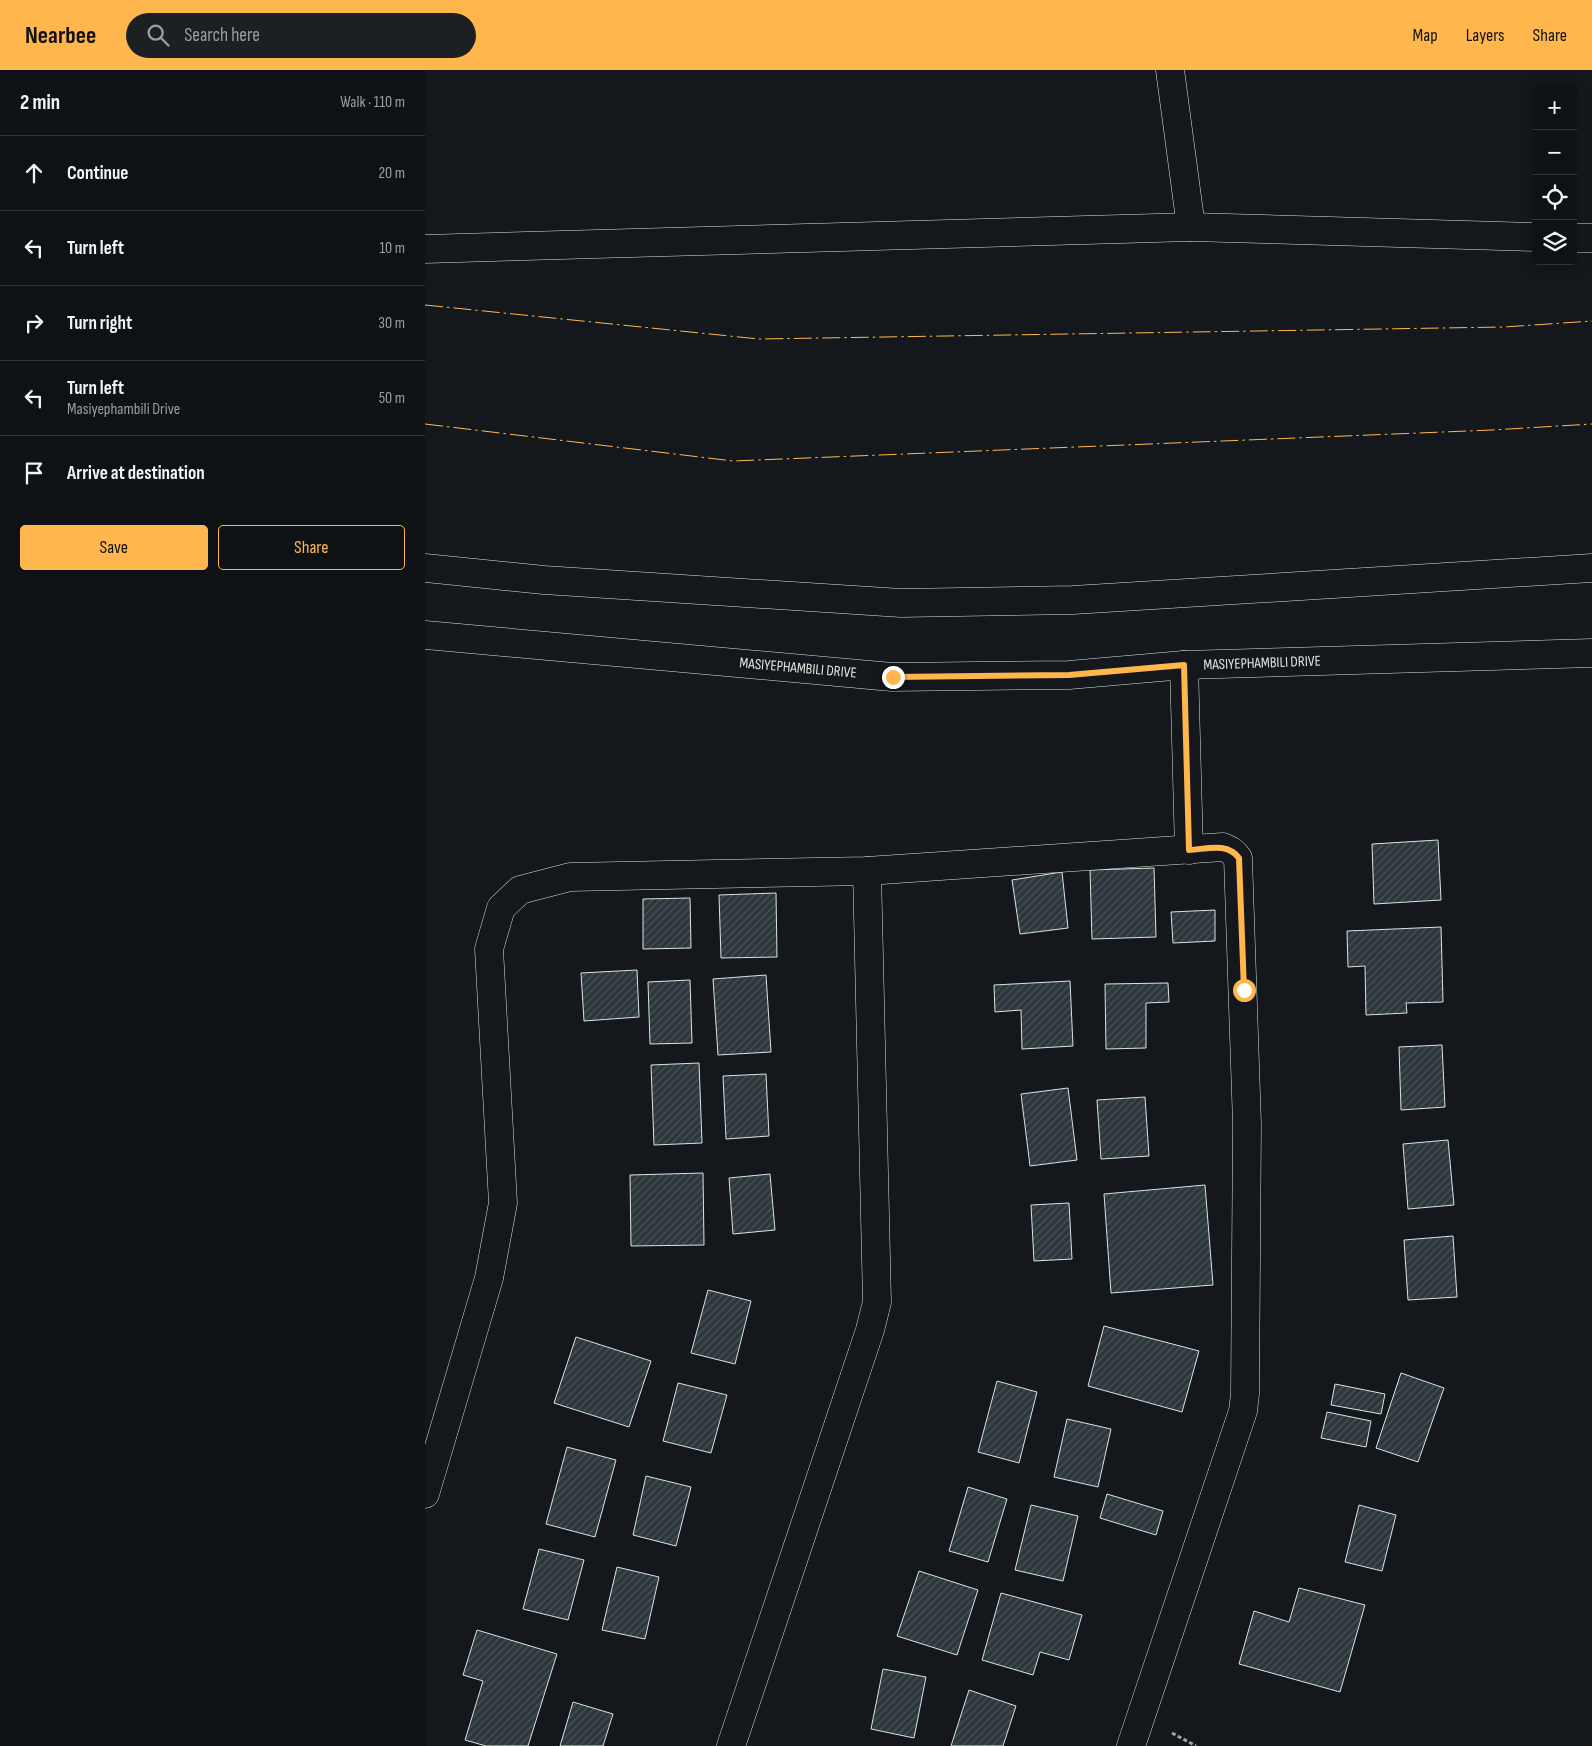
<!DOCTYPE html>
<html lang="en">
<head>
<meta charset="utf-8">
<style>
	:root { --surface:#0f1215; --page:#1d2022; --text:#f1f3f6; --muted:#9b9ea0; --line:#2f3234; --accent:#ffb74d }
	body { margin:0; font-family:"Sofia Sans Condensed",sans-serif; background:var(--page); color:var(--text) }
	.controls { position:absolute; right:15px; top:15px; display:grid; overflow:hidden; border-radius:5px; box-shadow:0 2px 12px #0003 }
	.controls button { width:45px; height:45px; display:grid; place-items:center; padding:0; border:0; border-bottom:1px solid var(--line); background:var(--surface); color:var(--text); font:25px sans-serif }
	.stop { position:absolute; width:15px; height:15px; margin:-11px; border:4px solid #ffb74d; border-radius:50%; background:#fff }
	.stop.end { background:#ffb74d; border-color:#fff; box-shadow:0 1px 5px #0008 }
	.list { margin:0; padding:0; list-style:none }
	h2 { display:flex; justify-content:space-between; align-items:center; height:65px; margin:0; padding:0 20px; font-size:21px }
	h2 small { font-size:16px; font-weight:400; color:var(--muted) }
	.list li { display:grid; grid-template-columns:32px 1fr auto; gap:15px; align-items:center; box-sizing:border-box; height:75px; padding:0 20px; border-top:1px solid var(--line) }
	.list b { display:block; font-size:19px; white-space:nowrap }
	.list p { margin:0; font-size:16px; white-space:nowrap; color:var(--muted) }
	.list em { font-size:16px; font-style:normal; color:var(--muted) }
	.actions { display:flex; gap:10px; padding:15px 20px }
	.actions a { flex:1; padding:11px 0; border:1px solid var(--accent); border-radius:5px; text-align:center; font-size:18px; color:var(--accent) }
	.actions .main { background:var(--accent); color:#111 }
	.icon { flex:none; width:28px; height:28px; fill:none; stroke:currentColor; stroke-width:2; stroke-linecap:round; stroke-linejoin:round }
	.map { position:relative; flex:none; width:1167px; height:1676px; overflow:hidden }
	header { display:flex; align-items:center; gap:30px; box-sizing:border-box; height:70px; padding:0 25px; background:var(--accent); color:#111 }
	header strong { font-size:24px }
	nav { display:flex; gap:28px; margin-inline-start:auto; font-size:18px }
	.search { width:350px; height:45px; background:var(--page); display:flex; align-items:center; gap:12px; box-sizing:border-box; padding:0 18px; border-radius:28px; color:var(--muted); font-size:19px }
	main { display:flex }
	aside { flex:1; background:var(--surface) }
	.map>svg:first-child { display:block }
</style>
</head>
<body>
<header>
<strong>Nearbee</strong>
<div class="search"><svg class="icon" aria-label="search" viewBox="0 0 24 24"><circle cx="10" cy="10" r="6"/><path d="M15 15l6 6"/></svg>Search here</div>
<nav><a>Map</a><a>Layers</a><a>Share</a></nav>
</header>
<main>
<aside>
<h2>2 min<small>Walk · 110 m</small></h2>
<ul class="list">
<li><svg class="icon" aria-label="ahead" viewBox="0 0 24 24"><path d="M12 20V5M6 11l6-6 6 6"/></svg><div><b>Continue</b></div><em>20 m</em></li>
<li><svg class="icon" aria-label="left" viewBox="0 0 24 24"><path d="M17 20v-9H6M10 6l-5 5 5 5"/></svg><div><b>Turn left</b></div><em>10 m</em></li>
<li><svg class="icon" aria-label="right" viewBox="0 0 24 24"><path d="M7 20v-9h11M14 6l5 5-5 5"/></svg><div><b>Turn right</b></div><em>30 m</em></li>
<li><svg class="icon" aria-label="left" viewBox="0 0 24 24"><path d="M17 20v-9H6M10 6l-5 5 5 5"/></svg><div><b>Turn left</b><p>Masiyephambili Drive</p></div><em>50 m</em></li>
<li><svg class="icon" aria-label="arrive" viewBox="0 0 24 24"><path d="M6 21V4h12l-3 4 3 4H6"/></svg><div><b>Arrive at destination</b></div></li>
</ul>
<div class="actions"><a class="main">Save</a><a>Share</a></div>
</aside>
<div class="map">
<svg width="1167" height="1676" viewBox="0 0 1167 1676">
	<defs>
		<pattern id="building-hatch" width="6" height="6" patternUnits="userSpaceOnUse" patternTransform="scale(1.25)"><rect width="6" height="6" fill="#2c363c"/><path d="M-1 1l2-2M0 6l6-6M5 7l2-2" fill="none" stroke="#4a5358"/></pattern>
	</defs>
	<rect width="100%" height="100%" fill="#14181c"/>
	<g fill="url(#building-hatch)" stroke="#d8e6dc">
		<polygon points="1013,770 1016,830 949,834 947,774"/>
		<polygon points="729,798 731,867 667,869 665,800"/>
		<polygon points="637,802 643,858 595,864 587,810"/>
		<polygon points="351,823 352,887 296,888 294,825"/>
		<polygon points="265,828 266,878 218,879 218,829"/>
		<polygon points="790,840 790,871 748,873 746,842"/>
		<polygon points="1016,857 1018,932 981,933 982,943 941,945 940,896 923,897 922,861"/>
		<polygon points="212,900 214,947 159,951 156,903"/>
		<polygon points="341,905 346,982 293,985 288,909"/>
		<polygon points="265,910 267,973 225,974 223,912"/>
		<polygon points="645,911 648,976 597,979 596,940 570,942 569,915"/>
		<polygon points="743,913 744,932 721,933 721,978 681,979 680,914"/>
		<polygon points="1017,975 1020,1037 976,1040 974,977"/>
		<polygon points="274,993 277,1073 229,1075 226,995"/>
		<polygon points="341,1004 344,1066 301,1069 298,1006"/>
		<polygon points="643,1018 652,1090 605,1096 596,1024"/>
		<polygon points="720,1027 724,1086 676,1089 672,1030"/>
		<polygon points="1023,1070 1029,1135 983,1139 978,1074"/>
		<polygon points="278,1103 279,1175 206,1176 205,1105"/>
		<polygon points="345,1104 350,1160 308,1164 304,1108"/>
		<polygon points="780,1115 788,1215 686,1223 679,1124"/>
		<polygon points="644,1133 647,1189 609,1191 606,1135"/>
		<polygon points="1028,1166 1032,1227 983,1230 979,1170"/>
		<polygon points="283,1220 326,1231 310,1294 266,1283"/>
		<polygon points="679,1256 774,1281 757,1342 663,1316"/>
		<polygon points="151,1267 226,1291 204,1357 129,1333"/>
		<polygon points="976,1303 1019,1318 993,1392 951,1378"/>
		<polygon points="572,1311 612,1322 594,1393 553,1382"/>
		<polygon points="253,1313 302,1325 286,1383 238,1371"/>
		<polygon points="910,1314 960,1324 956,1344 906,1335"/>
		<polygon points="902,1342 946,1351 941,1377 896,1368"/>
		<polygon points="642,1349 686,1359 673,1417 629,1407"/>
		<polygon points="142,1377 191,1390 170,1467 121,1454"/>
		<polygon points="221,1406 266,1417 251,1476 208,1465"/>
		<polygon points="543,1417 582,1429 563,1492 524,1481"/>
		<polygon points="682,1424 738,1441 731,1465 675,1448"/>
		<polygon points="606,1435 653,1446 638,1511 590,1500"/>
		<polygon points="934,1435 971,1445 957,1501 920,1492"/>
		<polygon points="114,1479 159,1490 143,1550 98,1539"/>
		<polygon points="192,1497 234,1507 220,1569 177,1560"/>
		<polygon points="494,1501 553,1520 532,1585 472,1566"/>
		<polygon points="874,1518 940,1535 915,1622 814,1594 829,1541 864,1552"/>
		<polygon points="576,1523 657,1545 644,1590 615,1582 608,1605 557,1590"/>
		<polygon points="52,1560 132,1584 103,1676 61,1676 40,1670 58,1611 38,1605"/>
		<polygon points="458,1599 501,1607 489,1668 446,1659"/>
		<polygon points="544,1620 591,1636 578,1676 526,1676"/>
		<polygon points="148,1632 188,1644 178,1676 135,1676"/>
	</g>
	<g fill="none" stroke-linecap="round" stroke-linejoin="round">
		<g stroke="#d8e6dc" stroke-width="29">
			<g id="street">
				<polyline points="745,0 766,157"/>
				<polyline points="1148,168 1167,168"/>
				<polyline points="0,179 766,157 1111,167"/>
				<polyline points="759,595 764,780"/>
				<path d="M0,1424l64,-216 14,-75 -14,-254 12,-41 19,-18 50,-13 297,-6 356,-24c7,3 11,5 15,11l9,266 -2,270 -2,17 -112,335"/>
				<polyline points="306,1676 445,1260 452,1232 442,801"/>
			</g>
		</g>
		<g stroke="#d8e6dc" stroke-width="29">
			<g id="primary">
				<polyline points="0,498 119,510 476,533 648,530 1167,498"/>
				<polyline points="0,565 467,607 644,605 759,595 1167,583"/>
			</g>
		</g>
		<polyline stroke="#9da8a2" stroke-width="3" stroke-dasharray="4 2.5" stroke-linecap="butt" points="747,1663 771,1676"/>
		<use href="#street" stroke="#14181c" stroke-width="28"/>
		<use href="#primary" stroke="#14181c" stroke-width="28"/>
		<g stroke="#ffb74d" stroke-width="1" stroke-dasharray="18 4 2.5 4" stroke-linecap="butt">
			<polyline points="0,235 334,269 1079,257 1167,251"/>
			<polyline points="0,354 308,391 1067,360 1167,354"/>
		</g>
	</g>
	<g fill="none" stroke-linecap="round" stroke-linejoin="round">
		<path stroke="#ffb74d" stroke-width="6" d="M468,607l176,-2 115,-10 5,185c18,-1 38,-8 50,8l5,132"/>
	</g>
	<g text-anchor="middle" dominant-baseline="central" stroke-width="4" stroke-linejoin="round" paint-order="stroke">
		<g font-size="15" fill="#d8e6dc" stroke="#14181c">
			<text transform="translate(837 593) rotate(-2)">MASIYEPHAMBILI DRIVE</text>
			<text transform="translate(373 598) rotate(5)">MASIYEPHAMBILI DRIVE</text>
		</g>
	</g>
</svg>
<div class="controls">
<button>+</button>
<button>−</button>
<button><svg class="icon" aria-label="locate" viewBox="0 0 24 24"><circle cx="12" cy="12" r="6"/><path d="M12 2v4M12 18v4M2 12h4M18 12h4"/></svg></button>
<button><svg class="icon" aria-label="layers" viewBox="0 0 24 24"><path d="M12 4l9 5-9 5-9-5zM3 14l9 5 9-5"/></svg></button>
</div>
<div class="stop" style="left:819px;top:920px"></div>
<div class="stop end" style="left:468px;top:607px"></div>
</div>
</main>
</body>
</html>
